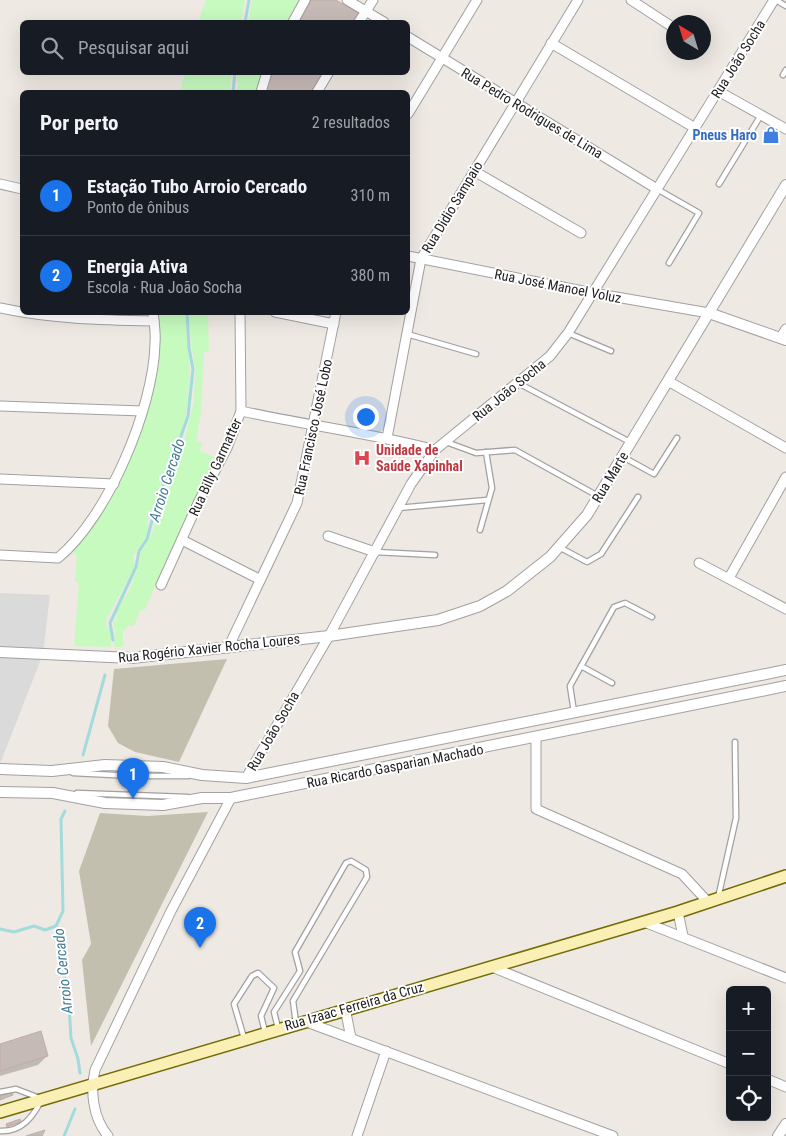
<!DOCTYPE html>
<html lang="pt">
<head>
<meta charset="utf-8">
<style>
	:root { --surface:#171b24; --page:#20242c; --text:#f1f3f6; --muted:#9ea1a6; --line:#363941; --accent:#1a73e8 }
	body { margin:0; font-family:"Roboto Condensed",sans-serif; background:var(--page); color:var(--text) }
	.controls { position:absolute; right:15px; bottom:15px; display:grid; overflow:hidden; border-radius:8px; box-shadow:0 5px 20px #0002 }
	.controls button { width:45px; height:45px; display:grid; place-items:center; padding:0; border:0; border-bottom:1px solid var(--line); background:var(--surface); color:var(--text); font:25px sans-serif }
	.compass { position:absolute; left:666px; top:15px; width:45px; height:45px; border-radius:50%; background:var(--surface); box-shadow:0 5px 20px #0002; rotate:322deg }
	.you { position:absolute; left:365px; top:416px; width:18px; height:18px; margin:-12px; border:4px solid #fff; border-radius:50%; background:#1a73e8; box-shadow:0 0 0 8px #1a73e833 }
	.badge { display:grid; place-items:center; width:32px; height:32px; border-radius:50%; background:var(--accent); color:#fff; font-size:16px; font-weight:700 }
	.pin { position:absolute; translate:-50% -41px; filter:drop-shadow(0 1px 2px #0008) }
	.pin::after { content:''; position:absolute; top:26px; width:18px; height:15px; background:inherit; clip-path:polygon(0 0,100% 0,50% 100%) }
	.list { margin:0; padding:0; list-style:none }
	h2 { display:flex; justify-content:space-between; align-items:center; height:65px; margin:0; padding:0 20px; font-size:21px }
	h2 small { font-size:16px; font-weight:400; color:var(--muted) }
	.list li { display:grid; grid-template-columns:32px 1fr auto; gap:15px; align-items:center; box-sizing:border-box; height:80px; padding:0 20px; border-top:1px solid var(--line) }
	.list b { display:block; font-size:19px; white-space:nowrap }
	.list p { margin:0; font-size:16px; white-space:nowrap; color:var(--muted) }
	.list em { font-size:16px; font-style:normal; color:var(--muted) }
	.icon { flex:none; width:28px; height:28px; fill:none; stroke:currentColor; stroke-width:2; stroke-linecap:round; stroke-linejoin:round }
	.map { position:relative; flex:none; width:786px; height:1136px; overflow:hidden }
	.search { position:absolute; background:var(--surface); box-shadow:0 5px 20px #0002; left:20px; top:20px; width:390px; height:55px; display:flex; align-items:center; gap:12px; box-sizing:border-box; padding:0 18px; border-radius:8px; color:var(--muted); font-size:19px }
	.panel { position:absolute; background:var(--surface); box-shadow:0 5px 20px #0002; left:20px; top:90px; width:390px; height:225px; border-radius:8px }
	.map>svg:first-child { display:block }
</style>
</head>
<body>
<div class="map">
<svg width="786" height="1136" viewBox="0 0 786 1136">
	<rect width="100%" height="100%" fill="#efe9e3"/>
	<polygon fill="#dbdadb" points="0,593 50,595 43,654 0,764"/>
	<g fill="#c3bfaf">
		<polygon points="227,659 179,762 135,752 118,743 108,726 114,669"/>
		<polygon points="208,812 91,1046 82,960 91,944 79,871 100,813 147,816"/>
	</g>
	<g fill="#c6fabf">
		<polygon points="206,0 245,0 241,22 198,22"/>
		<polygon points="252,0 302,0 291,22 248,22"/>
		<polygon points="185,73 231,73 230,92 180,92"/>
		<polygon points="237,73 264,73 259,92 236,92 239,84 237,81"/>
		<polygon points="157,313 185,313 190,373 186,415 180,437 157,502 148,519 147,535 133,556 135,566 106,620 106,625 112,635 110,647 74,646 79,583 75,582 77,555 72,554 110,501 139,431 155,378 158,357"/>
		<polygon points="188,313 208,313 209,351 204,352 201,412 196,441 202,443 200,451 217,458 195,496 144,611 140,610 134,626 128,626 123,632 123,647 114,647 115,632 113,622 116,620 117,610 130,589 138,567 141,551 154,530 155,520 167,495 184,441 194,401 195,371"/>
	</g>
	<g fill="#0003">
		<polygon points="310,0 333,0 357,13 350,22 299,22"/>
		<polygon points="272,72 322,72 310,92 263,92"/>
		<polygon points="129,771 138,771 138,772 127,774"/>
		<polygon points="0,1045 47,1056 38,1065 0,1076"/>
	</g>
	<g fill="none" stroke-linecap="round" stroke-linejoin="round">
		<g stroke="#a3dbdd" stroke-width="3">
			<polyline points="245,22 249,0"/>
			<polyline points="233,92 235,72"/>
			<polyline points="113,640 110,623 136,567 139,551 147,539 153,517 188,416 193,369 189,348 187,312"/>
			<polyline points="83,755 105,675"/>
			<polyline points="65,811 61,819 63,911 56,926 69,1005 71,1038 78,1059 80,1073"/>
			<polyline points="0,929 14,932 34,926 45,930 56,926"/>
			<polyline points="64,1136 75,1109"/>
		</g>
	</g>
	<g fill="#c6bab6" stroke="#c0aca5">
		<polygon points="311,0 336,0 358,13 352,22 299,22"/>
		<polygon points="273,72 323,72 311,92 265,92"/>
		<polygon points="41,1031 48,1056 0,1071 0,1044"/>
		<polygon points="12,1092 13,1095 0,1100 0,1096"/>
		<polygon points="20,1119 21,1122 7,1127 6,1124"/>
		<polygon points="45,1130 42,1136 26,1136"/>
	</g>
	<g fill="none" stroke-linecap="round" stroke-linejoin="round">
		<g stroke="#a1a1a1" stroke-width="7">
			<g id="service">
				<polyline points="776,0 786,6"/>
				<polyline points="783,75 786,70"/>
				<polyline points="719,184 761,115"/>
				<polyline points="657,189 699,213 669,263"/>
				<polyline points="568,333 611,351"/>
				<polyline points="407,334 476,354"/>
				<polyline points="518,383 630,442"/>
				<polyline points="446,442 476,453 515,450 598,496"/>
				<polyline points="623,457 654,474 677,438"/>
				<polyline points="398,508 487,500"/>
				<polyline points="480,530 492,488 486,452"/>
				<polyline points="559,547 587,562 601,554 638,497"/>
				<polyline points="375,552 435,555"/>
				<polyline points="581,666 612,683"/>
				<polyline points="574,712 570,686 614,607 625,603 652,617"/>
				<polyline points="73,773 134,776 188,776"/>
				<polyline points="77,793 187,797"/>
				<polyline points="718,898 736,818 735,742"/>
				<polyline points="278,1028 274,1012 300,971 295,952 346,863 351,861 366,870 367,877 293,1001 296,1023"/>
				<polyline points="244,1038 234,1004 252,976 258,973 274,988 261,1016 265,1032"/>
				<path d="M0,1092l16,-3 26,10c-9,18 -20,33 -42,32"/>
			</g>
		</g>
		<g stroke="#a1a1a1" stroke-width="11">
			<g id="minor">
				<polyline points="347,0 384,22"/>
				<polyline points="631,0 674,28"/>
				<polyline points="293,22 305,0"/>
				<polyline points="359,22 373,0"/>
				<polyline points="408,37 657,189"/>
				<polyline points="551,43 695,128"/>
				<polyline points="718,91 786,129"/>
				<polyline points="261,92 267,72"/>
				<polyline points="317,92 329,72"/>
				<polyline points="408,114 477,0"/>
				<polyline points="474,171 581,233"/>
				<polyline points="0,184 22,189"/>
				<polyline points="408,256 593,293 709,313"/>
				<path d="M0,308c51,11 102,12 154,13"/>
				<polyline points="275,312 334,324"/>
				<polyline points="781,337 786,329"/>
				<polyline points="668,381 786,448"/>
				<polyline points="0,406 142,411"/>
				<path d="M241,411c64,14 130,22 194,39"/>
				<polyline points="387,438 421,259 578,0"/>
				<polyline points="0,479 114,484"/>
				<polyline points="328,536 375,552"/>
				<polyline points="182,540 259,579"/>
				<path d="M0,555l58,3c50,-41 96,-151 97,-215 1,-10 -1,-21 -2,-31"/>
				<polyline points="699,563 786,609"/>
				<polyline points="729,578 786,477"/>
				<polyline points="161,585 199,501 227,448 241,411 240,312"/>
				<polyline points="228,648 297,503 336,312"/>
				<polyline points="536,737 536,809 682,874 708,902"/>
				<polyline points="246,778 329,636 411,484 435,450 550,356 568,333 774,0"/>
				<polyline points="678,912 683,936"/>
				<polyline points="644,922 786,978"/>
				<polyline points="492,967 730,1064"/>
				<polyline points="345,1008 351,1038"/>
				<polyline points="304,1021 613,1136"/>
				<polyline points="767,1079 786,1087"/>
				<path d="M108,1136c-15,-18 -18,-45 -13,-66l76,-159 60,-113"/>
				<polyline points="357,1136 386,1051"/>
			</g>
		</g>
		<g stroke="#a1a1a1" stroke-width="12">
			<g id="tertiary">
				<polyline points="709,313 786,340"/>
				<polyline points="0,652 132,658 329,636 438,620 480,606 507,591 550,557 587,515 786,185"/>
				<polyline points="0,769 52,771 105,765 163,767 202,775 246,778 786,670"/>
				<polyline points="0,792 53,793 105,803 163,805 202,798 231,798 786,686"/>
				<polyline points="778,1136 786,1124"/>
			</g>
		</g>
		<g stroke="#756b04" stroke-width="14">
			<polyline id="secondary" points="0,1112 678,912 786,876"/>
		</g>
		<use href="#service" stroke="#fff" stroke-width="4.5"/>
		<use href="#minor" stroke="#fff" stroke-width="9"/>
		<use href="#tertiary" stroke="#fff" stroke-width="10"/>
		<use href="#secondary" stroke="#faf0b6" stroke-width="11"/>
	</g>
	<defs>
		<g id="shop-bare" transform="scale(1.35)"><path d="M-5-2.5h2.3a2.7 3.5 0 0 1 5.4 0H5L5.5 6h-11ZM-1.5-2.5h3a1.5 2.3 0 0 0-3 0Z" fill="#3f7fe0" stroke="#fff" stroke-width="2.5" paint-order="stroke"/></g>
		<g id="hospital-bare" transform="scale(1.35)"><path d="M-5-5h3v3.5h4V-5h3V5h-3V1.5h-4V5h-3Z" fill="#e0444e" stroke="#fff" stroke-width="2.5" paint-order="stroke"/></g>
	</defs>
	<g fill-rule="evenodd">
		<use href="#shop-bare" x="771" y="135"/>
		<use href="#hospital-bare" x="362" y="458"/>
	</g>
	<g text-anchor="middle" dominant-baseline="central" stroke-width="4" stroke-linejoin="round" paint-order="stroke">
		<g font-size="14" fill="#1d1d1d" stroke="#fff">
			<text transform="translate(738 59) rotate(-58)">Rua João Socha</text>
			<text transform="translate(532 113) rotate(31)">Rua Pedro Rodrigues de Lima</text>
			<text transform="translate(452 207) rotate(-59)">Rua Didio Sampaio</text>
			<text transform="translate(558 286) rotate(11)">Rua José Manoel Voluz</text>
			<text transform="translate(509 390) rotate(-39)">Rua João Socha</text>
			<text transform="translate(313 427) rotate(-78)">Rua Francisco José Lobo</text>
			<text transform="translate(215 467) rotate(-65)">Rua Billy Garmatter</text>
			<text transform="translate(610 477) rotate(-59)">Rua Marte</text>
			<text transform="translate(209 648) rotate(-6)">Rua Rogério Xavier Rocha Loures</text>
			<text transform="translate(273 731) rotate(-60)">Rua João Socha</text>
			<text transform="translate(395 766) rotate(-11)">Rua Ricardo Gasparian Machado</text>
			<text transform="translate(354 1006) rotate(-16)">Rua Izaac Ferreira da Cruz</text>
		</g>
		<g font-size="14" font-weight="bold" fill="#366cbe" stroke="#fff" text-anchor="end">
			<text x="757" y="135">Pneus Haro</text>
		</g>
		<g font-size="14" font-weight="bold" fill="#be3a42" stroke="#fff" text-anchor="start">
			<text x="376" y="450">Unidade de<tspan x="376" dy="16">Saúde Xapinhal</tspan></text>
		</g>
		<g font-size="15" font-style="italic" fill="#417c96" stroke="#fff">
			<text transform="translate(167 480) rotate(-72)">Arroio Cercado</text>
			<text transform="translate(63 971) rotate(-96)">Arroio Cercado</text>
		</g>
	</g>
</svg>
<div class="controls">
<button>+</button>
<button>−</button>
<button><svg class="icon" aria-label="locate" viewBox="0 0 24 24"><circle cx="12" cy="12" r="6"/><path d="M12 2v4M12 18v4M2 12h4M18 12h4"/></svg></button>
</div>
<svg class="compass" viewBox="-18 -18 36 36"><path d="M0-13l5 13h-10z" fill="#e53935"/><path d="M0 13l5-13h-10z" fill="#9ea1a6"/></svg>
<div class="you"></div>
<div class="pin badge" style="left:133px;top:799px">1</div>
<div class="pin badge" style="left:200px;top:948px">2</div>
<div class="search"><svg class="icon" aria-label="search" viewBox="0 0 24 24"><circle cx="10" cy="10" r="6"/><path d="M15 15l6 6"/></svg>Pesquisar aqui</div>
<section class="panel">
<h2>Por perto<small>2 resultados</small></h2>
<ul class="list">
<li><span class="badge">1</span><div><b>Estação Tubo Arroio Cercado</b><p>Ponto de ônibus</p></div><em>310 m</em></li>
<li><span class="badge">2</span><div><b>Energia Ativa</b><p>Escola · Rua João Socha</p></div><em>380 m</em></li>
</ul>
</section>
</div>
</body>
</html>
